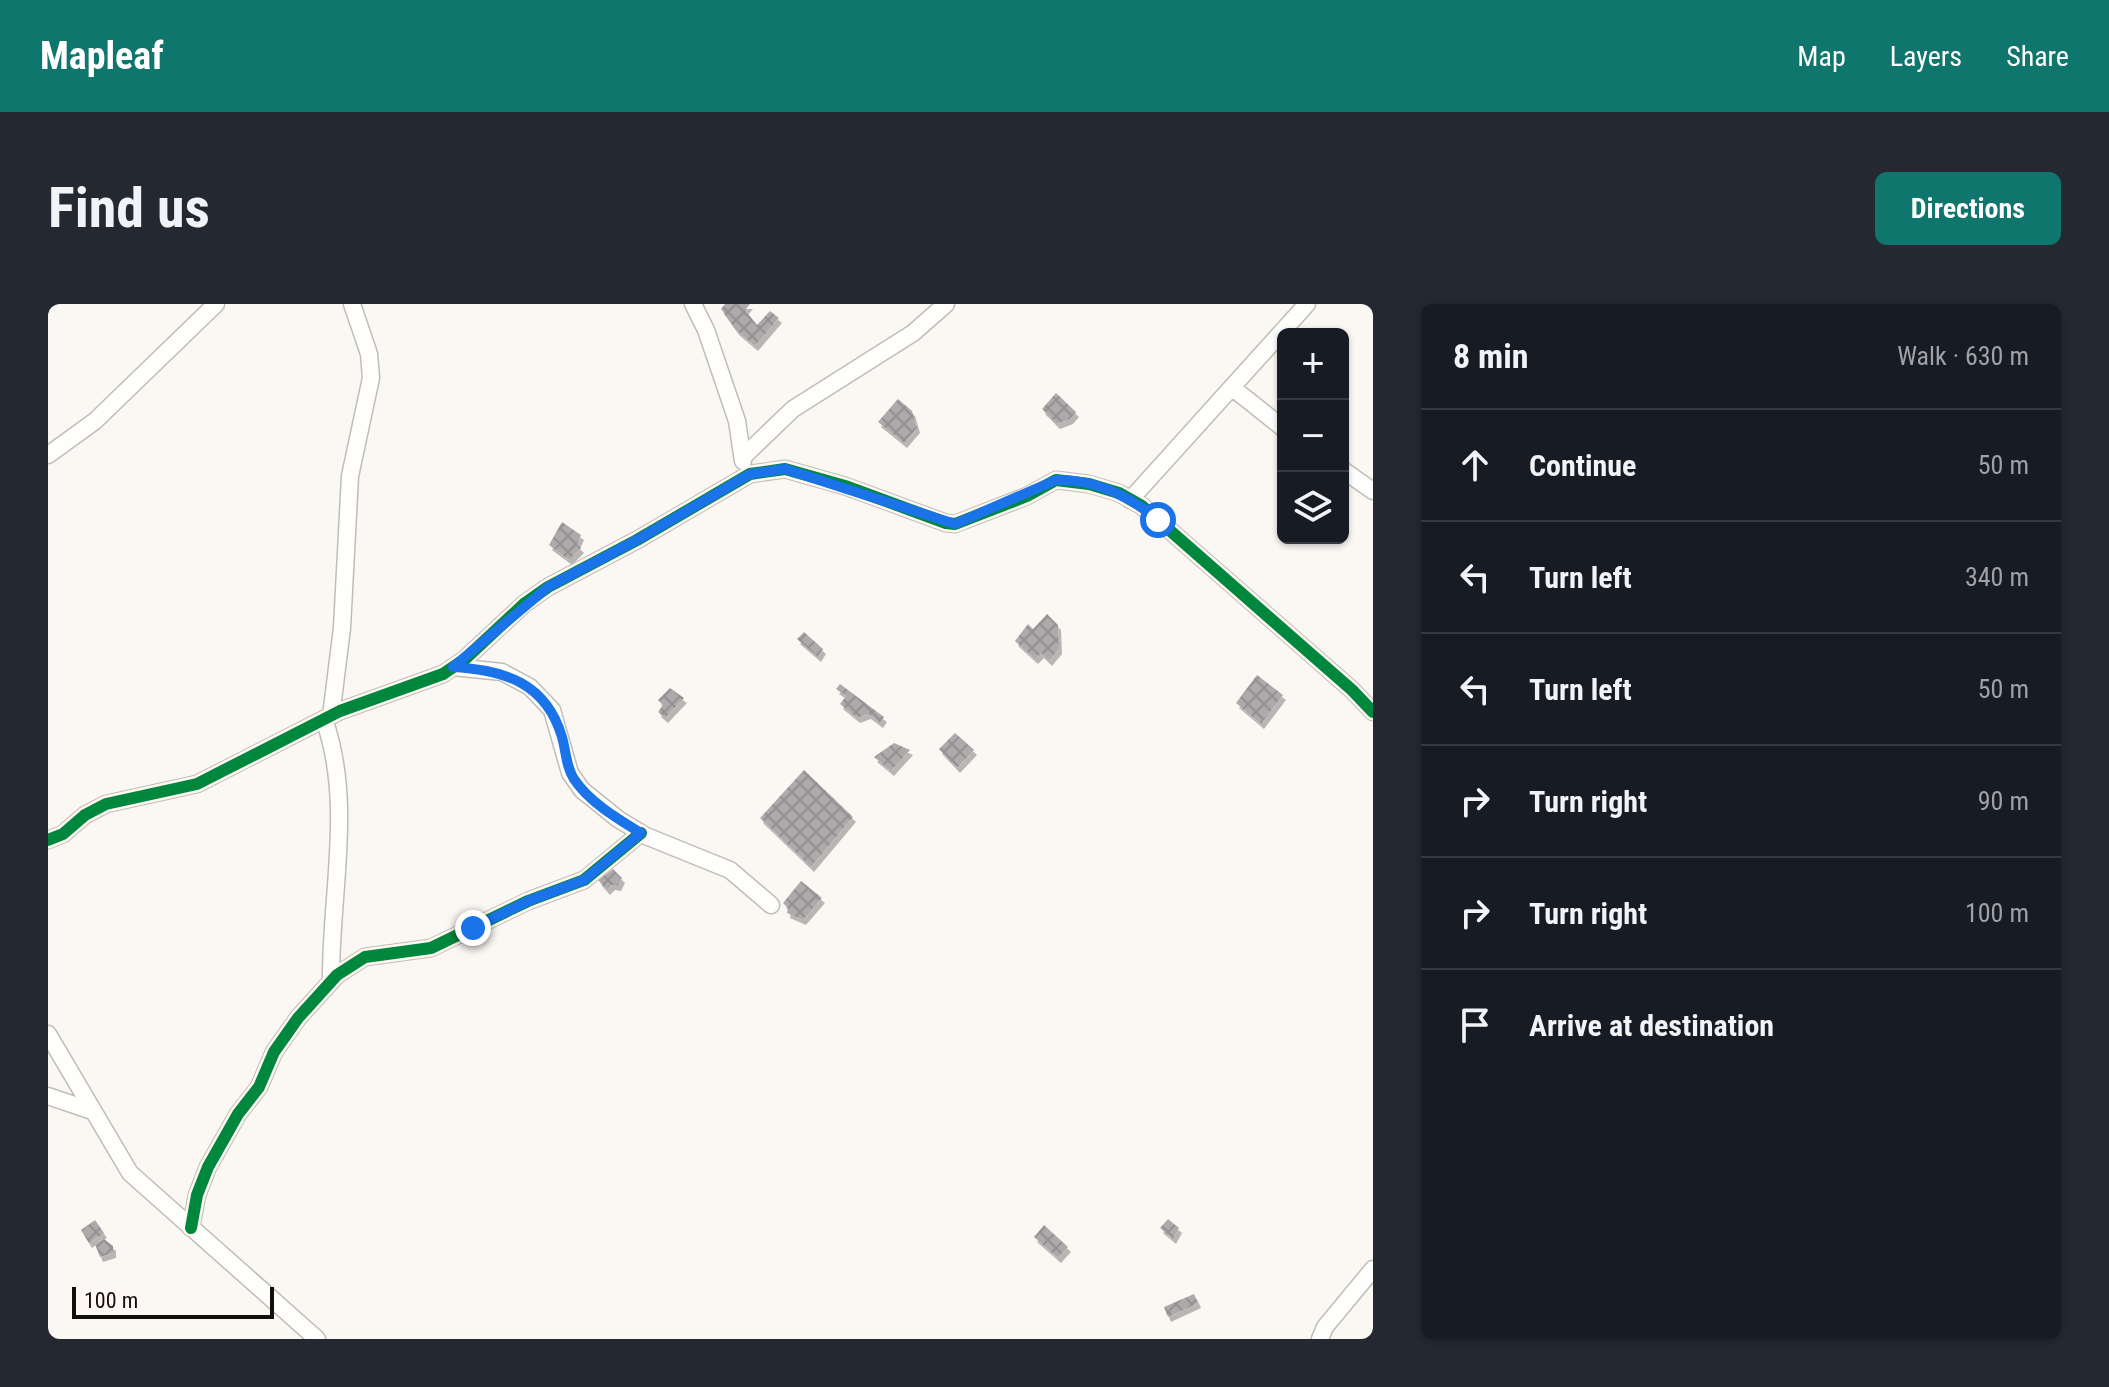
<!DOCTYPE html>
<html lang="en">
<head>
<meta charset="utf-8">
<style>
	body { margin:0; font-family:"Roboto Condensed",sans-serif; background:#242831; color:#f1f3f6 }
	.controls { position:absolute; right:24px; top:24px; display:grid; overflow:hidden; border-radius:12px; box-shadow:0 2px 6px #0004 }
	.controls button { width:72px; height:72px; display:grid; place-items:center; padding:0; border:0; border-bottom:2px solid #363941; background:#171b24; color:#f1f3f6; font:40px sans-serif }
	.scale { position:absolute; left:24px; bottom:20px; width:202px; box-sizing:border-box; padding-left:8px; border:4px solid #120f0b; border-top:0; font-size:22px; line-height:28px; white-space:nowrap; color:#120f0b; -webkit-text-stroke:6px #fef8f1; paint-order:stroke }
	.stop { position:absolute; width:24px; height:24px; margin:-18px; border:6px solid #1a73e8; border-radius:50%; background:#fff }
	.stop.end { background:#1a73e8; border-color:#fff; box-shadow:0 2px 8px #0008 }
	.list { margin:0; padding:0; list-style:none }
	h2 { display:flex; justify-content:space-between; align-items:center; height:104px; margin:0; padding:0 32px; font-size:34px }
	h2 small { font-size:26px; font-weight:400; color:#9ea1a6 }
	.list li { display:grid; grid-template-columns:52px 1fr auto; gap:24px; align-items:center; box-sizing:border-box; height:112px; padding:0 32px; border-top:2px solid #363941 }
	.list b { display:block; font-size:30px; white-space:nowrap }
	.list em { font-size:26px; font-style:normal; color:#9ea1a6 }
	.icon { flex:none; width:44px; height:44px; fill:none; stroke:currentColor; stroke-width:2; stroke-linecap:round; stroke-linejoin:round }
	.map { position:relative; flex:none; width:1325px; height:1035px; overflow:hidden; border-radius:12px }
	header { display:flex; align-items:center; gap:48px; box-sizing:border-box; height:112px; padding:0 40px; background:#0f766e; color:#fff }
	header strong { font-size:38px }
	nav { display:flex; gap:44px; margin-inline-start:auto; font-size:28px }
	.intro { display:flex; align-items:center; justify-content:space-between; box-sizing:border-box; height:192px; padding:0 48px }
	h1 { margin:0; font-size:56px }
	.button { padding:20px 36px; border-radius:12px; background:#0f766e; color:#fff; font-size:28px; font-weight:700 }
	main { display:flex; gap:48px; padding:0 48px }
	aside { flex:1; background:#171b24; border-radius:12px; box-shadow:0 2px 6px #0004 }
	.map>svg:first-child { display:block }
	.building { fill:url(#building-cross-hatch); filter:url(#shadow) }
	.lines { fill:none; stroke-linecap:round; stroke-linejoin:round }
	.street-casing { stroke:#c0bdb9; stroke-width:19 }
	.street { stroke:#fefefd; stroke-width:16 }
	.cycleway-casing { stroke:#fef8f1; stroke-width:17 }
	.cycleway { stroke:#00873e; stroke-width:12 }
	.route { stroke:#1a73e8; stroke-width:10 }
</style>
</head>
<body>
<header>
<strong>Mapleaf</strong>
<nav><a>Map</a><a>Layers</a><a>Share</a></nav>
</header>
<div class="intro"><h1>Find us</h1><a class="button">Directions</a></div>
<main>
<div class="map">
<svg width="1325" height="1035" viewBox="0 0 1325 1035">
	<defs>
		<pattern id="building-cross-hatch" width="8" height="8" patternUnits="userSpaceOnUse" patternTransform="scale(2)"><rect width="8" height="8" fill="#adaaab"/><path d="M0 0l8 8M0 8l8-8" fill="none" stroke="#949192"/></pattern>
		<filter id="shadow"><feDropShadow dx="3" dy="5" stdDeviation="0" flood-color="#0004"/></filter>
	</defs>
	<rect width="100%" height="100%" fill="#fbf8f4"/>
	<!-- building -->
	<path class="building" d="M 677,0 L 702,0 L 697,6 L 709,21 L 722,7 L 731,14 L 707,42 L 688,26 L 673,5 Z
		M 1008,89 L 1028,108 L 1022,115 L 1009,120 L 994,105 Z
		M 850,95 L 864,107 L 869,124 L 856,139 L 830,118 Z
		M 514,218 L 533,231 L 529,240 L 533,244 L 521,256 L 501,241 Z
		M 999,310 L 1010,321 L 1011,345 L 1001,357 L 993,349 L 987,355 L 967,337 L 980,320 L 985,325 Z
		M 756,328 L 775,345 L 770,353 L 749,335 Z
		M 1209,371 L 1235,391 L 1213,420 L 1188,399 Z
		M 792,380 L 836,413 L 832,419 L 820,410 L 809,414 L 792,400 L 798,392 L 788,385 Z
		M 622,384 L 636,394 L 617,414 L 610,408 L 615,401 L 610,396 Z
		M 907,429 L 926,446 L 909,464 L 891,445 Z
		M 846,439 L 862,446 L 843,467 L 826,453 Z
		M 756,466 L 805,513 L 763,563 L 712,514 Z
		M 565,565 L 574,574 L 570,582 L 564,581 L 559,586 L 550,576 Z
		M 753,577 L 774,594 L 755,616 L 739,609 L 740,604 L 735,599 Z
		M 1120,915 L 1131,924 L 1125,935 L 1112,924 Z
		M 47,916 L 56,929 L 41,939 L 33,926 Z
		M 996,921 L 1020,943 L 1010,954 L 986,933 Z
		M 56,935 L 65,942 L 65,949 L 52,953 L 47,940 Z
		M 1146,990 L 1150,999 L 1120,1013 L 1116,1003 Z"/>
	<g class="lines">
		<defs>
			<path id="street" d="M 645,0 L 658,26 L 689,117 L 695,157
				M 1186,85 L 1235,124
				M 0,151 L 47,117 L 168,0
				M 695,153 L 745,105 L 865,29 L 898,0
				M 1295,166 L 1325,187
				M 1082,196 L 1259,0
				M 405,363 L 454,368 L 482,383 L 504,406 L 522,469 L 534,486 L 570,515 L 598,532 L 682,566 L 723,601
				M 283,412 L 294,324 L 302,172 L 323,74 L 321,50 L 304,0
				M 276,415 C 306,500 282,590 283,678
				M 0,536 L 15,530 L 37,511 L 58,500 L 149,480 L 292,407 L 395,370 L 417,355 L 476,300 L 500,283 L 589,236 L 702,170 L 737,165 L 797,182 L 898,219 L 907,220 L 979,192 L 1008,176 L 1041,180 L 1071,189 L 1094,202 L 1304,386 L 1325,408
				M 0,730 L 82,869 L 269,1035
				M 0,792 L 44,807
				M 143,924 L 149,891 L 160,863 L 190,810 L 211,783 L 226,748 L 250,714 L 289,671 L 317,653 L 383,644 L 480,597 L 536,576 L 593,529
				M 1272,1035 L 1277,1023 L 1325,965"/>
		</defs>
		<!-- street casing -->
		<use href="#street" class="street-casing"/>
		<!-- street -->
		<use href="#street" class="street"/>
		<defs>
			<path id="cycleway" d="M 0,536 L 15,530 L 37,511 L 58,500 L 149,480 L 292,407 L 395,370 L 417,355 L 476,300 L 500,283 L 589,236 L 702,170 L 737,165 L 797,182 L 898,219 L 907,220 L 979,192 L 1008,176 L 1041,180 L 1071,189 L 1094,202 L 1304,386 L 1325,408
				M 143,924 L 149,891 L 160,863 L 190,810 L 211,783 L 226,748 L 250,714 L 289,671 L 317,653 L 383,644 L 480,597 L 536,576 L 593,529"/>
		</defs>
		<!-- cycleway casing -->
		<use href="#cycleway" class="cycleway-casing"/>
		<!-- cycleway -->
		<use href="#cycleway" class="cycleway"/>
	</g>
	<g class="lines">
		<!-- route -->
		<path class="route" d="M 425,624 L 480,597 L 536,576 L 593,529 C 570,515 541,498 526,475 C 518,463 518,447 514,433 C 498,379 457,366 405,363 L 500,283 L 589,236 L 702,170 L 737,165 L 907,220 L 1008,176 C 1046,175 1082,192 1110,216"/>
	</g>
</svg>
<div class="controls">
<button>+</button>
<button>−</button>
<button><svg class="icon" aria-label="layers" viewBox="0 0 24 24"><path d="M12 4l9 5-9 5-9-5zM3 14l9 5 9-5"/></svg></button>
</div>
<div class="scale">100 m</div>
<div class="stop" style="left:1110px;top:216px"></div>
<div class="stop end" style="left:425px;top:624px"></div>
</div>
<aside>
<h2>8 min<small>Walk · 630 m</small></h2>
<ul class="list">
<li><svg class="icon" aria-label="ahead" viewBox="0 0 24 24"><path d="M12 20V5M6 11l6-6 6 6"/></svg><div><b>Continue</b></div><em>50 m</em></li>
<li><svg class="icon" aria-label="left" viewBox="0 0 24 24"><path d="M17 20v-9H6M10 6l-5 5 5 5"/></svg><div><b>Turn left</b></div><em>340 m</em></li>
<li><svg class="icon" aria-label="left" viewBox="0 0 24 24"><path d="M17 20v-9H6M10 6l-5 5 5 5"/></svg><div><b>Turn left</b></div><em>50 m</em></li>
<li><svg class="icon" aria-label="right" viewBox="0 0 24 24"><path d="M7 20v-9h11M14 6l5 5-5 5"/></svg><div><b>Turn right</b></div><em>90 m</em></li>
<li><svg class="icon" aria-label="right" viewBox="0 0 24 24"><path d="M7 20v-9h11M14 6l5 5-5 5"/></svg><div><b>Turn right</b></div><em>100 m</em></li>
<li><svg class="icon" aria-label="arrive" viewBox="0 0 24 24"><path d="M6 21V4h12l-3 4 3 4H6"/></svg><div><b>Arrive at destination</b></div></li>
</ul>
</aside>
</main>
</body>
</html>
